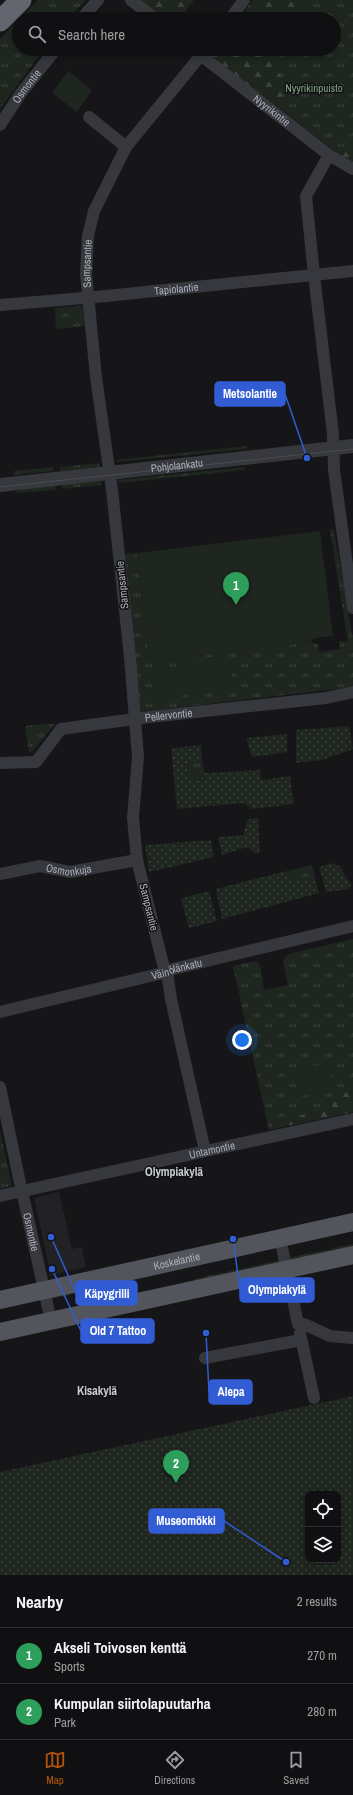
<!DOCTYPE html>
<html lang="en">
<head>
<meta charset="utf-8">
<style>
	body { margin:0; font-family:"Archivo Narrow",sans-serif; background:#19191b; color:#f1f3f6 }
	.controls { position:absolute; right:12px; bottom:12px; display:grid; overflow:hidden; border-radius:8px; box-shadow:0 2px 6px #0003 }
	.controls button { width:36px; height:36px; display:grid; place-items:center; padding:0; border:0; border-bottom:1px solid #303032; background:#101012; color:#f1f3f6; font:20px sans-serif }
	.you { position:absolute; left:242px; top:1040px; width:14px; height:14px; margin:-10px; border:3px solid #fff; border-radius:50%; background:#1a73e8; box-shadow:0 0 0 6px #1a73e833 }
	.badge { display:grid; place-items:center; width:26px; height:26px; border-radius:50%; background:#b45309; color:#fff; font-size:13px; font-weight:700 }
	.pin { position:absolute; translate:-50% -33px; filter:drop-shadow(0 1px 2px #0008) }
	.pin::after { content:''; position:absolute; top:21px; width:14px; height:12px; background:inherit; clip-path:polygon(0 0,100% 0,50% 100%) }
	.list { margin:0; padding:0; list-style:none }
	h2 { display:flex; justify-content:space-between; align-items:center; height:52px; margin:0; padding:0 16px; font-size:17px }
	h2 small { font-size:13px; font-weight:400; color:#9c9d9f }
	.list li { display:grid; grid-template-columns:26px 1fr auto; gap:12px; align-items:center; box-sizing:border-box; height:56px; padding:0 16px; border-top:1px solid #303032 }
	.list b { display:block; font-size:15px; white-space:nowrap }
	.list p { margin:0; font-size:13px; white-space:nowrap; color:#9c9d9f }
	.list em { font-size:13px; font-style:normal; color:#9c9d9f }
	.icon { flex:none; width:22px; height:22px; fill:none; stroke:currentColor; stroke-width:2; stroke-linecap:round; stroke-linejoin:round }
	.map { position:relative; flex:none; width:353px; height:1575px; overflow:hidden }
	.search { position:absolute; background:#101012; box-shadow:0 2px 6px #0003; left:12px; right:12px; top:12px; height:44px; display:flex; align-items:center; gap:10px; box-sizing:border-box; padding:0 14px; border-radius:22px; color:#9c9d9f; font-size:15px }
	.sheet { height:164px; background:#101012 }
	nav { display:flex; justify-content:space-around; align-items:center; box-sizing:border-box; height:56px; border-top:1px solid #303032; background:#101012; font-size:11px; color:#9c9d9f }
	nav a { display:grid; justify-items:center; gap:2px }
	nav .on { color:#b45309 }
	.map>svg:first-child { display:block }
	.built { fill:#222225 }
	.grass { fill:url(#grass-tufts) }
	.forest { fill:url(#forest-firs) }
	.garden { fill:url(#garden-dots); fill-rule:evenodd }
	.pitch { fill:#1e261f }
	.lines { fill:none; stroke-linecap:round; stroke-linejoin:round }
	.minor { stroke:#37383d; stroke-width:12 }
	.tertiary { stroke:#37383d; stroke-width:14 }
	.primary { stroke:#53555c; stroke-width:18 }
	.motorway { stroke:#63666e; stroke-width:21 }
	.tram { stroke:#4a4c52; stroke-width:1 }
	.labels { text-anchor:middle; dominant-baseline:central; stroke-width:3; stroke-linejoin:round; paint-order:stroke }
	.street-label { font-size:11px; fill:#a8adb8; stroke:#111113 }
	.park-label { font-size:11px; fill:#7fa381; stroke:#111113 }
	.neighbourhood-label { font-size:12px; font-weight:bold; fill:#c9ccd4; stroke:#111113 }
	.leader { fill:none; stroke:#325cd3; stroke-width:1.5 }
	.callout-dot { fill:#325cd3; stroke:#111113; stroke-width:1.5 }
	.callout { fill:#325cd3; stroke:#325cd3; stroke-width:1.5 }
	.callout-label { font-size:12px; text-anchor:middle; font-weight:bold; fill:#fff }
</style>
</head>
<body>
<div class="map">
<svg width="353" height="1575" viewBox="0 0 353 1575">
	<defs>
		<pattern id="grass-tufts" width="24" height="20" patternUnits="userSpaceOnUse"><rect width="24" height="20" fill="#1e261f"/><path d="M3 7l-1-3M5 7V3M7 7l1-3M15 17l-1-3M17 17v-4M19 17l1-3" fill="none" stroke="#3c433d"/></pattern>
		<pattern id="forest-firs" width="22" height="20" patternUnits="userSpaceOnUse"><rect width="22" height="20" fill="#1e261f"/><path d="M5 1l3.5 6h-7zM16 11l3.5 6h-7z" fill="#3c433d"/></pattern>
		<pattern id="garden-dots" width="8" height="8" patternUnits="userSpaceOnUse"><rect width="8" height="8" fill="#1e261f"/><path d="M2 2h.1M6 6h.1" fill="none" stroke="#3c433d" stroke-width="1.8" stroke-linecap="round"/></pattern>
	</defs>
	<rect width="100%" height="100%" fill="#161618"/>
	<!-- built -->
	<path class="built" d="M 59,1192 L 72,1249 L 82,1247 L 86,1267 L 51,1275 L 34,1198 Z"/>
	<!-- grass -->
	<path class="grass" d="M 38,0 L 86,0 L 68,19 L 19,19 L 19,49 L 44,49 L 0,109 L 0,39 Z
		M 253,0 L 353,0 L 353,165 L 275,105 L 216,49 L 334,49 L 334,19 L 239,19 Z
		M 83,306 L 85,326 L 56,329 L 55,308 Z
		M 246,446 L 247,449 L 117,462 L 116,460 Z
		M 99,463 L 99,467 L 60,471 L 60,467 Z
		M 53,467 L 53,471 L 14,475 L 14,471 Z
		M 245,467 L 245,470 L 119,483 L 118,480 Z
		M 101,481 L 101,485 L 62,489 L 62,485 Z
		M 55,485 L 56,490 L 17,493 L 16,489 Z
		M 330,530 L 334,530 L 353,639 L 353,687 L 140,712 L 124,554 L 137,553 L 150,661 L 310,642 L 318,644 L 319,652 L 340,649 L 339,641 L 348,642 Z
		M 43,724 L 55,724 L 33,751 L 29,753 L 25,726 Z
		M 202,761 L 205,773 L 200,781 L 188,781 L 187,762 Z
		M 312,865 L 315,878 C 300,883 297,884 287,871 Z
		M 353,939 L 353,1112 L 269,1130 L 233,966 L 256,961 L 260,965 L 264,990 L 288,985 L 283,961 L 288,954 Z
		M 0,1131 L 12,1186 L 0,1189 Z
		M 353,1244 L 353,1250 L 288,1264 L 287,1258 Z
		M 280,1260 L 281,1265 L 196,1285 L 194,1279 Z
		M 181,1265 L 183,1269 L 52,1299 L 51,1294 Z"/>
	<!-- forest -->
	<path class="forest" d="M 140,0 L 194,0 L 179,19 L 163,19 Z
		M 253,0 L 308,0 L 302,13 L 297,19 L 239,19 Z
		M 216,49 L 276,49 L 275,67 L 289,87 L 275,105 L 210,56 Z
		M 353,135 L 353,165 L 337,154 Z
		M 353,1089 L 353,1112 L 291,1125 L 270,1124 L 306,1114 Z"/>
	<!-- garden -->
	<path class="garden" d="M 349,726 L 353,749 L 322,760 L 296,763 L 296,730 Z
		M 287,734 L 287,752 L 252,757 L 246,738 Z
		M 201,745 L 202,761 L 187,762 L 188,781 L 200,781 L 205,773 L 260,770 L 261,780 L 290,776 L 294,804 L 252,809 L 244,803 L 177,809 L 171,748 Z
		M 258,818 L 260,853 L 256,854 L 247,847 L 222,855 L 218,837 L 243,835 L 248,819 Z
		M 211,840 L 214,857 L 149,872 L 145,845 Z
		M 333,863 L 340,867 L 351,885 L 349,889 L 326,892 L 319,867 Z
		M 287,871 C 297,884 300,883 315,878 L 319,893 L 222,919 L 216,889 Z
		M 209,891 L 217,921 L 189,928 L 181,898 Z
		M 353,1396 L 353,1575 L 0,1575 L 0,1472 ZM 308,1494 L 338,1494 L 338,1560 L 308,1560 Z"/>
	<!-- pitch -->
	<path class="pitch" d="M 68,71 L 92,90 L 77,112 L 52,93 Z
		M 320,531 L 333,636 L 315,638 L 310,642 L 150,661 L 137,553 Z
		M 230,660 L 234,689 L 158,698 L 154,669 Z
		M 328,1063 L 334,1089 L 302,1096 L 297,1070 Z"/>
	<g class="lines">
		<!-- minor -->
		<g class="minor">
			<path d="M 131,0 L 155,19"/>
			<path d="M 81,19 L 98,0"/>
			<path d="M 230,19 L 244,0"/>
			<path id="s1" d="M 193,49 L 329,155 L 353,169"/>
			<path d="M 89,117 L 126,147"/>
			<path id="s2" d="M 0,125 L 21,93 L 56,49"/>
			<path d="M 329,155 L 306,196 L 314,275 L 333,434 L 334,470 L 353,608"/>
			<path id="s3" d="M 0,305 L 96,297 L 353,271"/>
			<path id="s4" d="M 0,763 L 36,762 L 61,729 L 141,718 L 326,698 L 353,692"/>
			<path id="s5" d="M 0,874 L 40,866 L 70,872 L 137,860"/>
			<path id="s6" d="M 0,1012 L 167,972 L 173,969 L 353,926"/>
			<path d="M 0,1087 L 20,1183"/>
			<path id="s7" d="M 205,1151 L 171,999 L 167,972 L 163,964 L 137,860 L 133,818 L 138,757 L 130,657 L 112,490 L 96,377 L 86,274 L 88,236 L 94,211 L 126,147 L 206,49"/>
			<path id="s8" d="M 22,1191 L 51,1321"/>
			<path id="s9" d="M 0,1196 L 353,1119"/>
			<path d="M 280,1238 L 298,1324 L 304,1324 L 330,1336 L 353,1338"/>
			<path d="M 300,1333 L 314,1398"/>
			<path d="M 205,1358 L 301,1340"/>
		</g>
		<!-- tertiary -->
		<path class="tertiary" id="s10" d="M 0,485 L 353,446"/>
		<!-- primary -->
		<g class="primary">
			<path id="s11" d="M 0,1300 L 353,1222"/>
			<path d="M 0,1332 L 353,1255"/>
		</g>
		<!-- motorway -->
		<path class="motorway" d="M 0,21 L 21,0"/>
		<!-- tram -->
		<path class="tram" d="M 0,487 L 353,449"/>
	</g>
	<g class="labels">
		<!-- street labels -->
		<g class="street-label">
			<text stroke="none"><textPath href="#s2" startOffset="47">Osmontie</textPath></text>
			<text stroke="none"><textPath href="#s1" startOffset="100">Nyyrikintie</textPath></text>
			<text stroke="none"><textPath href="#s7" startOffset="899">Sampsantie</textPath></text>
			<text stroke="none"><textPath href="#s3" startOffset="177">Tapiolantie</textPath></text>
			<text stroke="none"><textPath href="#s10" startOffset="178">Pohjolankatu</textPath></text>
			<text transform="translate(122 585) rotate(-96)">Sampsantie</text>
			<text stroke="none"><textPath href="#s4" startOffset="186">Pellervontie</textPath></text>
			<text stroke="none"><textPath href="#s5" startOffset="70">Osmonkuja</textPath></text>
			<text transform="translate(149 907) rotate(76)">Sampsantie</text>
			<text stroke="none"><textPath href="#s6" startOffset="182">Väinölänkatu</textPath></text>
			<text stroke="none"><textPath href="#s9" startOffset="217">Untamontie</textPath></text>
			<text stroke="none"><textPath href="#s8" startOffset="42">Osmontie</textPath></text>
			<text stroke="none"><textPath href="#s11" startOffset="181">Koskelantie</textPath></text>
		</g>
		<!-- park labels -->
		<g class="park-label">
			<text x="314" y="88">Nyyrikinpuisto</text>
		</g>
		<!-- neighbourhood labels -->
		<g class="neighbourhood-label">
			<text x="174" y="1172">Olympiakylä</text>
			<text x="97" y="1391">Kisakylä</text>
		</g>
	</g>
	<!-- callouts -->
	<path class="leader" d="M307 458L285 394M233 1239L240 1290M51 1237L76 1293M52 1269L81 1331M206 1333L209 1392M286 1562L224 1521"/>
	<g class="callout-dot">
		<circle cx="307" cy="458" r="4"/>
		<circle cx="233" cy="1239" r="4"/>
		<circle cx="51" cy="1237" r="4"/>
		<circle cx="52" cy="1269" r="4"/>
		<circle cx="206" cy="1333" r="4"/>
		<circle cx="286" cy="1562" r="4"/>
	</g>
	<g class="callout">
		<rect x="215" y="382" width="70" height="24" rx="4"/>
		<rect x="240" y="1278" width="74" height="24" rx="4"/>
		<rect x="76" y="1281" width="61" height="24" rx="4"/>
		<rect x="81" y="1319" width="73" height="24" rx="4"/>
		<rect x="209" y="1380" width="43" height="24" rx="4"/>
		<rect x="149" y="1509" width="75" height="24" rx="4"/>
	</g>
	<g class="callout-label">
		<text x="250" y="398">Metsolantie</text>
		<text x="277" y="1294">Olympiakylä</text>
		<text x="107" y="1298">Käpygrilli</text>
		<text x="118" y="1335">Old 7 Tattoo</text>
		<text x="231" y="1396">Alepa</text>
		<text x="186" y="1525">Museomökki</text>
	</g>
</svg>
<div class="controls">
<button><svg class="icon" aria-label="locate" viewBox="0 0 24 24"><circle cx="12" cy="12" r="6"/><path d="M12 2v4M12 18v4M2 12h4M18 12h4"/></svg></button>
<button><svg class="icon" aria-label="layers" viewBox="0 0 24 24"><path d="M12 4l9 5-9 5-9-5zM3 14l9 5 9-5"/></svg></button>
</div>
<div class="you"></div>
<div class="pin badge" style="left:236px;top:605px;background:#2e9e5b">1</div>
<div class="pin badge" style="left:176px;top:1483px;background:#2e9e5b">2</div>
<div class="search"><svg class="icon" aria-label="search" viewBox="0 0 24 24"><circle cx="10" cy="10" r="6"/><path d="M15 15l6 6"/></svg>Search here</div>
</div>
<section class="sheet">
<h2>Nearby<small>2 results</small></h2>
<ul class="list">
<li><span class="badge" style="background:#2e9e5b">1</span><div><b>Akseli Toivosen kenttä</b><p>Sports</p></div><em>270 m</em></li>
<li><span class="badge" style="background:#2e9e5b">2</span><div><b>Kumpulan siirtolapuutarha</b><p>Park</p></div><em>280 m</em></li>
</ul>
</section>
<nav>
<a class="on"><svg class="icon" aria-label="map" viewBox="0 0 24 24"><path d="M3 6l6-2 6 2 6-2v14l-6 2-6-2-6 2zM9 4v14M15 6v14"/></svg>Map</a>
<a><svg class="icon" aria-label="directions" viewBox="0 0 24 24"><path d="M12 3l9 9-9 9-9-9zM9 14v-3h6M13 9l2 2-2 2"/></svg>Directions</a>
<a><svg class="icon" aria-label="saved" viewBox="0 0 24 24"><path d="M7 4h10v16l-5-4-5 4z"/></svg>Saved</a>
</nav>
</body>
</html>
